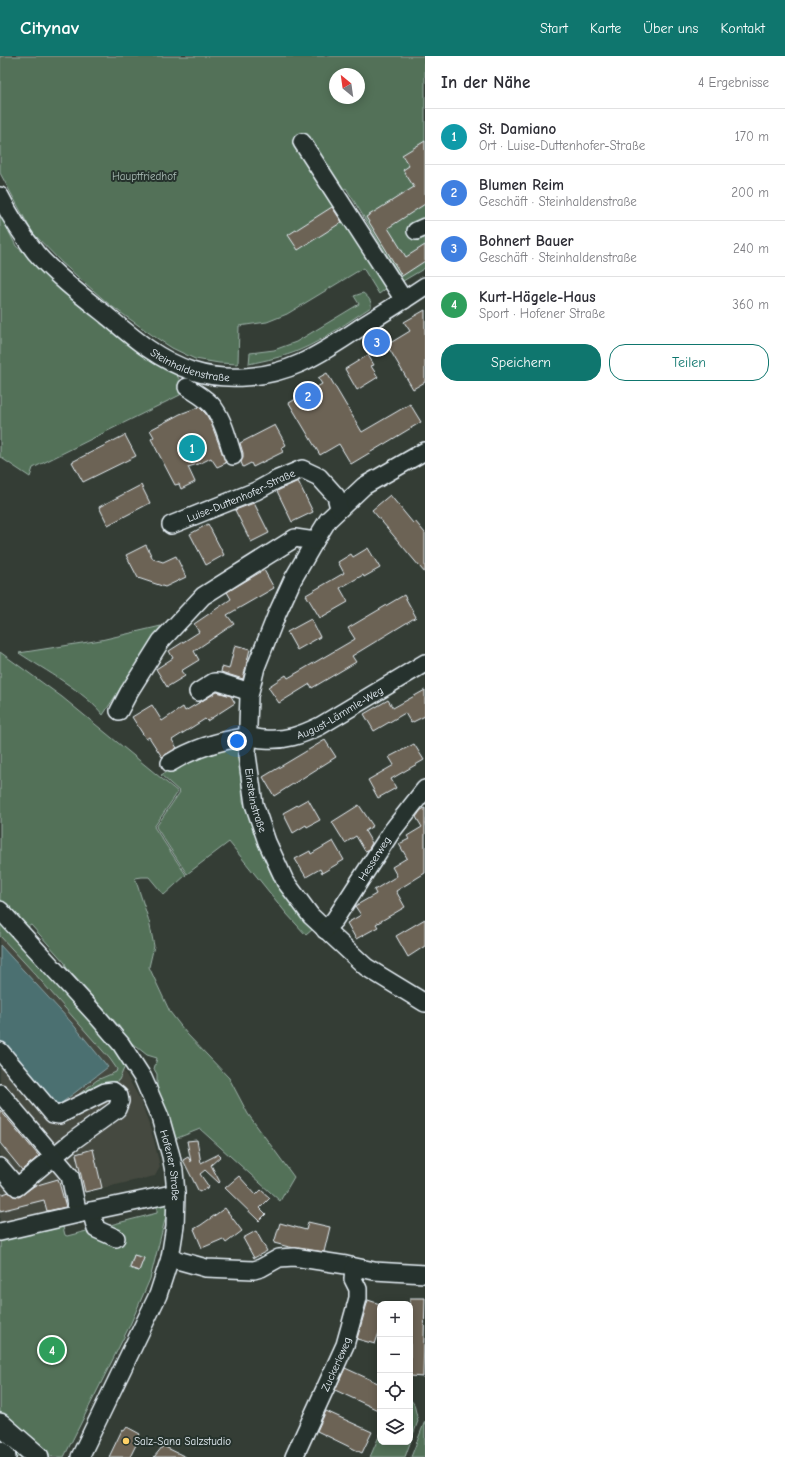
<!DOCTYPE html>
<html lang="de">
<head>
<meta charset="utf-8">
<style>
	body { margin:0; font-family:"Comic Neue",sans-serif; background:#f7f7f7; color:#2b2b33 }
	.controls { position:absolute; right:12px; bottom:12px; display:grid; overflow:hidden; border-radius:8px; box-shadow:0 2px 10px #0003 }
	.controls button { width:36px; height:36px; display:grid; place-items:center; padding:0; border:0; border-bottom:1px solid #e1e1e2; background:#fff; color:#2b2b33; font:20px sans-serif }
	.compass { position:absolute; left:329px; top:12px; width:36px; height:36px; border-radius:50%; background:#fff; box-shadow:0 2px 10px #0003; rotate:331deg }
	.you { position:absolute; left:237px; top:685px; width:14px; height:14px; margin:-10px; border:3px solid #fff; border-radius:50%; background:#1a73e8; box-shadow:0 0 0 6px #1a73e833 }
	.badge { display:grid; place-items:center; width:26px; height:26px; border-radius:50%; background:#0f766e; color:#fff; font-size:13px; font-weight:700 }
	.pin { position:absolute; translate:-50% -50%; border:2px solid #fff; box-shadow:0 1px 4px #0006 }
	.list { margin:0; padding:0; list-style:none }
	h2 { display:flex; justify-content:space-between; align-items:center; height:52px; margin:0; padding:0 16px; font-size:17px }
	h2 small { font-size:13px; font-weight:400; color:#7c7c81 }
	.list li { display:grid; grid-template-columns:26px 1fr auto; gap:12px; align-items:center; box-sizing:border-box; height:56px; padding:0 16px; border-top:1px solid #e1e1e2 }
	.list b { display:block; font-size:15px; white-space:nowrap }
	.list p { margin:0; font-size:13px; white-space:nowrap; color:#7c7c81 }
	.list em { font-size:13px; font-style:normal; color:#7c7c81 }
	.actions { display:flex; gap:8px; padding:12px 16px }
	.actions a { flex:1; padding:9px 0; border:1px solid #0f766e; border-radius:16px; text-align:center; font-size:14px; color:#0f766e }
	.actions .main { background:#0f766e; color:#fff }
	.icon { flex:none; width:22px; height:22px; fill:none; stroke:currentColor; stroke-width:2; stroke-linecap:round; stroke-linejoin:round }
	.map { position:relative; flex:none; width:425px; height:1401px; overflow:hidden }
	header { display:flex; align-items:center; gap:24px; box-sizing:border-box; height:56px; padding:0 20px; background:#0f766e; color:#fff }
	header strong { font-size:19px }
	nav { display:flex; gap:22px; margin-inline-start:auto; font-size:14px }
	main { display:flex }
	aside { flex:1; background:#fff }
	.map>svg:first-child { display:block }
	.built { fill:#45493f }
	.green { fill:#527159; stroke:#9db1a8; fill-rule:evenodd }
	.water { fill:#4b6f71; stroke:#8aa3a7 }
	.building { fill:#6c6455; stroke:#e8f1f8 }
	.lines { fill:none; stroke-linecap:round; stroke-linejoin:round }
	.minor-casing { stroke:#e8f1f8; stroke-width:20 }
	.major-casing { stroke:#e8f1f8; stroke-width:24 }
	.minor { stroke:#26332d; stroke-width:17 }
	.major { stroke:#26332d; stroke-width:21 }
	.poi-dot { fill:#ffd166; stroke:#26332d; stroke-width:1.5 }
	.labels { text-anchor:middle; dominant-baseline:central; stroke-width:4; stroke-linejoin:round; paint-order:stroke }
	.park-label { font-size:11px; fill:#acbeb8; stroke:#26332d }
	.street-label { font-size:11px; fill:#e8f1f8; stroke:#26332d }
	.poi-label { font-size:11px; fill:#e8f1f8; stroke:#26332d; text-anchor:start }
</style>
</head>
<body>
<header>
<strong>Citynav</strong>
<nav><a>Start</a><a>Karte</a><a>Über uns</a><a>Kontakt</a></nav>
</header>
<main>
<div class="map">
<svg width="425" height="1401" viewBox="0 0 425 1401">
	<rect width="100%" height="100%" fill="#343d35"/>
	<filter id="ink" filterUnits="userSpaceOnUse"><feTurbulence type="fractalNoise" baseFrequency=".025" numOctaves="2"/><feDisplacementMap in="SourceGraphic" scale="8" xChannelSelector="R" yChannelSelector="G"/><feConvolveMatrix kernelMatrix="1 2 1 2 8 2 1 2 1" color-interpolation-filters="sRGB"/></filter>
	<g filter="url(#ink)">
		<!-- built -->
		<path class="built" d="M 0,875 L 121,1010 L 141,1045 L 154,1084 L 160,1111 L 155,1120 L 63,1141 L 66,1152 L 0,1170 L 0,987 L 55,1052 L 71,966 L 0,889 Z"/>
		<!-- green -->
		<path class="green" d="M 0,0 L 425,0 L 425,212 L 403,225 L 346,132 L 332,142 L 388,231 L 379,238 L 363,212 L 287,258 L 267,266 L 239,270 L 238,308 L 219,307 L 195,303 L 172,292 L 152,279 L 110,249 L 61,206 L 32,176 L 0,117 ZM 335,18 L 359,18 L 359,42 L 335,42 Z
			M 0,158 L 16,190 L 127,285 L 174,315 L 183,329 L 180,339 L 33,412 L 30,421 L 0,401 Z
			M 363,237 C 368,241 372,245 371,251 C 349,265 324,284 300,294 C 284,301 266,304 249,308 L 250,297 L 274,294 L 296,286 L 359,248 L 354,240 Z
			M 161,570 L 103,659 C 84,635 46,615 19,597 L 101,584 Z
			M 0,596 L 62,641 L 178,736 L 154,771 L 186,819 L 164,839 L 149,821 L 142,821 L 135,822 L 149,865 L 154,890 L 149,911 L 170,956 L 187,978 L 229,1022 L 248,1058 L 294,1121 L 280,1145 L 200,1073 L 175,1083 L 157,1033 L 157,1018 L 154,1013 L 157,1002 L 147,999 L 128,984 L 119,970 L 66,911 L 65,907 L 31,869 L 26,872 L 0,845 Z
			M 237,676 L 243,745 L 271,818 L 284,838 L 313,873 L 306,879 L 286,857 L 229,786 L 187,818 L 156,771 L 180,736 L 161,719 Z
			M 0,867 L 97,971 L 113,991 L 125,1010 L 119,1024 L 106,1031 L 69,1046 L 97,1024 L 116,1016 L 117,1013 L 110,1003 L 35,918 L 0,880 Z
			M 169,1148 L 150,1223 L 130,1269 L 64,1401 L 0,1401 L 0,1181 L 62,1167 L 65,1179 L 67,1180 L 157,1157 L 157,1149 ZM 134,1199 L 144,1202 L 139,1215 L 129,1212 Z
			M 410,1343 L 414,1348 L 418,1365 L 405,1401 L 370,1401 L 380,1378 L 380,1386 L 410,1386 Z
			M 425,1365 L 425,1401 L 411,1401 Z"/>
		<!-- water -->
		<path class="water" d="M 0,889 L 71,966 L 108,1011 L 55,1052 L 0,986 Z"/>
		<!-- building -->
		<path class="building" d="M 425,85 L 425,148 L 388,172 L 406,201 L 425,189 L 425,205 L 402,220 L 366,161 L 414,131 L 403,114 L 409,110 L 402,99 Z
			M 332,151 L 342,166 L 298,194 L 288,179 Z
			M 425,254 L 425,326 L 413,333 L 387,289 L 410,275 L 404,266 Z
			M 379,279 L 388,293 L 377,299 L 369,285 Z
			M 368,299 L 374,309 L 371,310 L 378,321 L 357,334 L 345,313 Z
			M 327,317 L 362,376 L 410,348 L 421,366 L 351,408 L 339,388 L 320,399 L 289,347 L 322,328 L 318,322 Z
			M 199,351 L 206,358 L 211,367 L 226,407 L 217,411 L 211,402 L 201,407 L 188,411 L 195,426 L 181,433 L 179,428 L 175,429 L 151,383 L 154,381 L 150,374 L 180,358 Z
			M 275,369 L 286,389 L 281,392 L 283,396 L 253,411 L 251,407 L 243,411 L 241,406 L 243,402 L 243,397 L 240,387 Z
			M 125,379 L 136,400 L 83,426 L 72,406 Z
			M 298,425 L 313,456 L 292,466 L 277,435 Z
			M 141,429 L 150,447 L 108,469 L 99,451 Z
			M 390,439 L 413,467 L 415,465 L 425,477 L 425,517 L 372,454 Z
			M 254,447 L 269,477 L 251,486 L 235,454 Z
			M 208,468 L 224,499 L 206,509 L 190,478 Z
			M 146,489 L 153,503 L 157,504 L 163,506 L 176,500 L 186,521 L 165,531 L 138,522 L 126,499 Z
			M 368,492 L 380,512 L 364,521 L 363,519 L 340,532 L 348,546 L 320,562 L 306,539 L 344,517 L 338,506 L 351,498 L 353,501 Z
			M 264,514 L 274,532 L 227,559 L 234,568 L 194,595 L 199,604 L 181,615 L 185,620 L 167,631 L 156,613 L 173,602 L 169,595 L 199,576 L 194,568 L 231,543 L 227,536 Z
			M 404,539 L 416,561 L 352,600 L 356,606 L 312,632 L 310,628 L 279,647 L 268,631 L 286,619 L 288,622 L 355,583 L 348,572 Z
			M 311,563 L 320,581 L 297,594 L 287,576 Z
			M 235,589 L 250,593 L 243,623 L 221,616 L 222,611 L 229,613 Z
			M 425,634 L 425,660 L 411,667 L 405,657 L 374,675 L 364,658 L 388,644 L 393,652 Z
			M 217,636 L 231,640 L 235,647 L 207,665 L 205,663 L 172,684 L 177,692 L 162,701 L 149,681 L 146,683 L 132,661 L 152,649 L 162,665 L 183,651 L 185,655 Z
			M 325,684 L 336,701 L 274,740 L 263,721 Z
			M 414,688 L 424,704 L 391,723 L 396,732 L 378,742 L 368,724 L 394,709 L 389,701 Z
			M 308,743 L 320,764 L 307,771 L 306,769 L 293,777 L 283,757 Z
			M 359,749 L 373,770 L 365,775 L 372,787 L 368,794 L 365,795 L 356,780 L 345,787 L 332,766 Z
			M 425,752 L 425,817 L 396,835 L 405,851 L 376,868 L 378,871 L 356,883 L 347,867 L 361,859 L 355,850 L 376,838 L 374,834 L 397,820 L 392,811 L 407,802 L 399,788 L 409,783 L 407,780 L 422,771 L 416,761 L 421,754 Z
			M 333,785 L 344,804 L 322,817 L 320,813 L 306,821 L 295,803 L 310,795 L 311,798 Z
			M 425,863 L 425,890 L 408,901 L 396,880 Z
			M 0,1054 L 39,1100 L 22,1114 L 0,1087 Z
			M 197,1084 L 201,1107 L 219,1098 L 221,1100 L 211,1109 L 220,1126 L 219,1127 L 205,1114 L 200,1118 L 209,1131 L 199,1136 L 183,1104 L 188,1101 L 191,1106 L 187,1085 Z
			M 93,1093 L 102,1132 L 85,1136 L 76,1098 Z
			M 239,1120 L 256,1139 L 261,1134 L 270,1142 L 260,1152 L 266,1158 L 259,1165 L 225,1132 Z
			M 58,1123 L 66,1151 L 47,1155 L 44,1144 L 0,1155 L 0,1139 L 9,1136 L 13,1140 L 19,1141 L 34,1130 Z
			M 225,1152 L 242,1175 L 226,1187 L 223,1183 L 202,1192 L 194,1173 L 201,1169 Z
			M 308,1166 L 330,1171 L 324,1196 L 289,1191 L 274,1187 L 280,1167 L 306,1174 Z
			M 256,1175 L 267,1195 L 254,1202 L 243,1182 Z
			M 134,1199 L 144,1202 L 139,1215 L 130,1212 Z
			M 410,1242 L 425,1242 L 423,1321 L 410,1320 Z
			M 368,1244 L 380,1248 L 380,1274 L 375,1288 L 357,1283 Z
			M 345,1312 L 380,1328 L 380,1355 L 335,1334 Z
			M 326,1355 L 372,1376 L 362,1397 L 317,1375 Z
			M 127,1371 L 140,1378 L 138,1382 L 139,1383 L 130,1401 L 109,1401 L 122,1374 L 124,1375 Z
			M 163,1390 L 186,1401 L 154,1401 Z"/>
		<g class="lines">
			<defs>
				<g id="minor">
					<path d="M 302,86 L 404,244"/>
					<path id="s1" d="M 0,140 C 10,160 22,179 36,197 C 56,220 82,240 106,259 C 132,281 158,304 192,315 C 226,326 268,322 301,307 C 322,297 342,284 361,271 C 382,258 404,244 425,230"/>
					<path d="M 416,175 L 425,171"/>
					<path d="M 187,331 C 196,337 208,343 214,352 C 224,366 228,384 233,400"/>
					<path id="s2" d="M 425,395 L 364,430 L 328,464 L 315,485 L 293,523 L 277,558 L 256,611 L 249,640 L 247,699 L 254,748 L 267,786 L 285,825 L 311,860 L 366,911 L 425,947"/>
					<path id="s3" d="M 171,469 L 256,435 L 278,423 L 302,413 L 319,421 L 336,440 L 339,452"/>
					<path d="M 198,636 L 214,626 L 219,626 L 250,636"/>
					<path d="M 119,655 L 129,636 L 161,585 L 203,540 L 295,482 L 315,485"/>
					<path id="s4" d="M 170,707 C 194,692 218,685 245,681 C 251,680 258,683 264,683 C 286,685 301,679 320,670 L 425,607"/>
					<path id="s5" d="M 0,854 L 96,959 L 121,988 L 143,1022 L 160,1061 L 171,1100 L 174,1115 L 176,1137 L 175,1170 L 170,1202 L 158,1239 L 80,1401"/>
					<path id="s6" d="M 325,874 L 335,863 L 392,775 L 425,733"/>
					<path d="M 0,995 L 53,1058 L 59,1059 L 105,1036 L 113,1035 L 119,1040 L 120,1045 L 117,1053 L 70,1087 L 17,1131 L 0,1111"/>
					<path d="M 0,1037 L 70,1120 L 78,1158"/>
					<path d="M 91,1155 L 96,1173 L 116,1182"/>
					<path d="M 0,1176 L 91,1155 L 176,1137"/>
					<path d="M 170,1202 L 206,1212 L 254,1214 L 261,1212 L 279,1202 L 294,1201 L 346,1209 L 374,1215 L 425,1218"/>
					<path id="s7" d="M 294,1401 L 345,1289 L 358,1242 L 358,1233 L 353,1223 L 354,1212"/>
				</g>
				<path id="major" d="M 0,1368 L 38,1401
					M 0,1396 L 5,1401"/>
			</defs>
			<!-- minor casing -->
			<use href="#minor" class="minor-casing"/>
			<!-- major casing -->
			<use href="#major" class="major-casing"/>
			<!-- minor -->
			<use href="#minor" class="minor"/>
			<!-- major -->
			<use href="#major" class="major"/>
		</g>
	</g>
	<!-- markers -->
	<circle class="poi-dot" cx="126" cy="1385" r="4"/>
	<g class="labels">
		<!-- park labels -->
		<g class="park-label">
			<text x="144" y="120">Hauptfriedhof</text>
		</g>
		<!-- street labels -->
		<g class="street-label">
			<text stroke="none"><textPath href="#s1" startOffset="261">Steinhaldenstraße</textPath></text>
			<text stroke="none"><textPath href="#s3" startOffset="76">Luise-Duttenhofer-Straße</textPath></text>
			<text stroke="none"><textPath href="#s4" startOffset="181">August-Lämmle-Weg</textPath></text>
			<text stroke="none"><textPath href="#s2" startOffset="419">Einsteinstraße</textPath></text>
			<text stroke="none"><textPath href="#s6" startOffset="87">Hesserweg</textPath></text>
			<text stroke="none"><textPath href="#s5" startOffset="313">Hofener Straße</textPath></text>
			<text stroke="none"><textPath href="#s7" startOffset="102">Zuckerleweg</textPath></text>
		</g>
		<!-- poi labels -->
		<g class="poi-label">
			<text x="134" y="1385">Salz-Sana Salzstudio</text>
		</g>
	</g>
</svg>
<div class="controls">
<button>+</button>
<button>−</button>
<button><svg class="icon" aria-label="locate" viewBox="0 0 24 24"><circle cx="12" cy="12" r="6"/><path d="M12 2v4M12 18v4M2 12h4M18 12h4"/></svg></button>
<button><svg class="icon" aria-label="layers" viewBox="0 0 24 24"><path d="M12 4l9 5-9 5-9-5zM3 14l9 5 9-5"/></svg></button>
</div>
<svg class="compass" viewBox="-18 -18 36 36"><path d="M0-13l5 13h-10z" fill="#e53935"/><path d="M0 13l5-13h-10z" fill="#7c7c81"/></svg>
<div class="you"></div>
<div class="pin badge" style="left:192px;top:392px;background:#0f9aa8">1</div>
<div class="pin badge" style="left:308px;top:340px;background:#3f7fe0">2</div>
<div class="pin badge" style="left:377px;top:286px;background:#3f7fe0">3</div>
<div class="pin badge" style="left:52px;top:1294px;background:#2e9e5b">4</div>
</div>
<aside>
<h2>In der Nähe<small>4 Ergebnisse</small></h2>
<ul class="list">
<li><span class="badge" style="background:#0f9aa8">1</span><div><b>St. Damiano</b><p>Ort · Luise-Duttenhofer-Straße</p></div><em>170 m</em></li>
<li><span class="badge" style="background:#3f7fe0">2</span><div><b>Blumen Reim</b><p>Geschäft · Steinhaldenstraße</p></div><em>200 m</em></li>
<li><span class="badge" style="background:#3f7fe0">3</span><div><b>Bohnert Bauer</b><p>Geschäft · Steinhaldenstraße</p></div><em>240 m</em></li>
<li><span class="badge" style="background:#2e9e5b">4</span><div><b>Kurt-Hägele-Haus</b><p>Sport · Hofener Straße</p></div><em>360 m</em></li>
</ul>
<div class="actions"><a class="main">Speichern</a><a>Teilen</a></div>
</aside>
</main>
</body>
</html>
